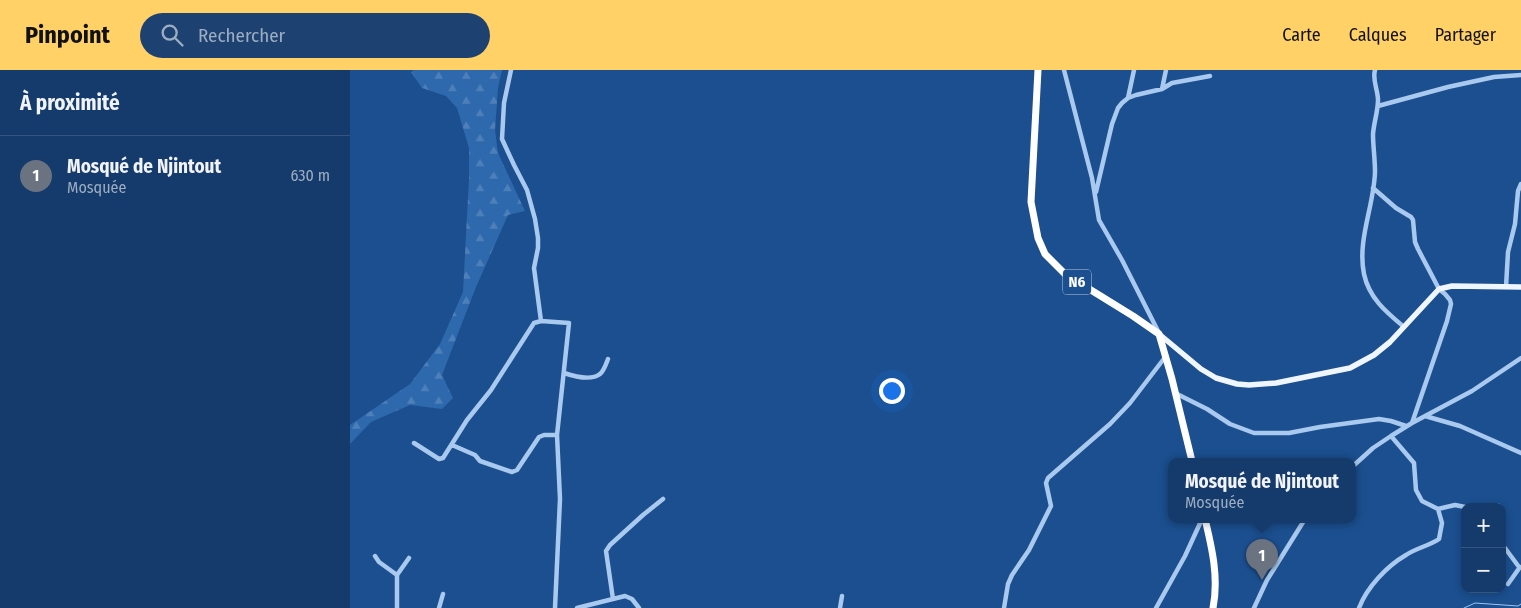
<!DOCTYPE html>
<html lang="fr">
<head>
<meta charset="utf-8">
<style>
	body { margin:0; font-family:"Fira Sans Condensed",sans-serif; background:#1d4271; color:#f1f3f6 }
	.controls { position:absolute; right:15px; bottom:15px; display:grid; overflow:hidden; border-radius:10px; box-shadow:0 2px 8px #0003 }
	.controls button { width:45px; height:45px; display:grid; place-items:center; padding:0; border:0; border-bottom:1px solid #33557e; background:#143b6b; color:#f1f3f6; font:25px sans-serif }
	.you { position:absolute; left:541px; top:320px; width:18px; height:18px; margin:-12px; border:4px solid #fff; border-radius:50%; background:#1a73e8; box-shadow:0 0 0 8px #1a73e833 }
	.badge { display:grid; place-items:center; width:32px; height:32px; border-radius:50%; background:#ffd166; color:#fff; font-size:16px; font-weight:700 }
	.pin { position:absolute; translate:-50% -41px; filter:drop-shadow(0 1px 2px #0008) }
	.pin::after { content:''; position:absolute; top:26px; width:18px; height:15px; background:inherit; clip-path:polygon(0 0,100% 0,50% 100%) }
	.popup { position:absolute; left:818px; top:388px; width:188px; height:65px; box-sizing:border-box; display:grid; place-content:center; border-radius:10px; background:#143b6b; filter:drop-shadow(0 1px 4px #0005); font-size:16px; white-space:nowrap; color:#9dadc1 }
	.popup b { font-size:19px; color:#f1f3f6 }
	.popup::after { content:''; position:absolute; left:50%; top:100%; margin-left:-10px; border:10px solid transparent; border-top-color:#143b6b }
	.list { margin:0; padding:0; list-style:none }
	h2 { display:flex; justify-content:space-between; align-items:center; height:65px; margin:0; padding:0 20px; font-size:21px }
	h2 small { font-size:16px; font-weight:400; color:#9dadc1 }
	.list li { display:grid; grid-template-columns:32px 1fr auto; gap:15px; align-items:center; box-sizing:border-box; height:80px; padding:0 20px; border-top:1px solid #33557e }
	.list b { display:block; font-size:19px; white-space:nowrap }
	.list p { margin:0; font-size:16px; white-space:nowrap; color:#9dadc1 }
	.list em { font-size:16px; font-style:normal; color:#9dadc1 }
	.icon { flex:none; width:28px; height:28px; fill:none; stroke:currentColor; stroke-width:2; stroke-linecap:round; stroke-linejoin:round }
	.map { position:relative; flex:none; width:1171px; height:538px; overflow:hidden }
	header { display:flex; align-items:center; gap:30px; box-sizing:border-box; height:70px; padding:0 25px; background:#ffd166; color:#111 }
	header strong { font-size:24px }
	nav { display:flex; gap:28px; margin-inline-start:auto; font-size:18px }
	.search { width:350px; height:45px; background:#1d4271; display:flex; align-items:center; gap:12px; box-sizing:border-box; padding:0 18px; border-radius:28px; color:#9dadc1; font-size:19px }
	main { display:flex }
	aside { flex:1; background:#143b6b }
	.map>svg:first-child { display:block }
	.forest { fill:url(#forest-firs) }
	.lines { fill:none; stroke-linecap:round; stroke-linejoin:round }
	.stream { stroke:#9cc4f0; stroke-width:1 }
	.minor { stroke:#a9c9ee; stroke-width:4.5 }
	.major { stroke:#f0f6ff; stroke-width:5.5 }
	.highway { stroke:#fff; stroke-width:7 }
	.labels { text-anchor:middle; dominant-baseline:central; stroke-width:4; stroke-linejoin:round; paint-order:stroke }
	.shield { fill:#1b4f8f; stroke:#bbcadd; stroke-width:1 }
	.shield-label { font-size:15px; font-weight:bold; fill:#fff }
</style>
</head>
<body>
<header>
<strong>Pinpoint</strong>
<div class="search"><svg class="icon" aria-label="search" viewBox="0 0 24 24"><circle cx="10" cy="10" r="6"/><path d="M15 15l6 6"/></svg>Rechercher</div>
<nav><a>Carte</a><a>Calques</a><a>Partager</a></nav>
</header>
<main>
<aside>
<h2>À proximité<small></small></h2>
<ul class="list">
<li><span class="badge" style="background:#6b7280">1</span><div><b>Mosqué de Njintout</b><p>Mosquée</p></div><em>630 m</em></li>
</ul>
</aside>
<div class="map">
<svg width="1171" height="538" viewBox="0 0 1171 538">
	<defs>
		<pattern id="forest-firs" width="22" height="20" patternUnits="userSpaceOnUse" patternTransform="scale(1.25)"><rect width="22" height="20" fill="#2e69ad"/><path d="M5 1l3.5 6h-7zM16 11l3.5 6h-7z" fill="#4d80b9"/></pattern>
	</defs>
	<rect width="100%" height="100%" fill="#1b4f8f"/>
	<!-- forest -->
	<path class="forest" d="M 64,0 L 152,0 L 148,18 L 145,60 L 148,83 L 175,141 L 158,145 L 126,217 L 92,305 L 103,328 L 92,339 L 60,335 L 21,352 L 0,374 L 0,355 L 60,314 L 90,274 L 113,222 L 119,109 L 119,78 L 107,38 L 96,26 L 72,18 L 61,2 Z"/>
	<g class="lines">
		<!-- stream -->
		<path class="stream" d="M 1114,538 L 1125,533 L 1168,536 L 1171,534"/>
		<!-- minor -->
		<path class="minor" d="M 161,0 L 154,33 L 152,69 L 164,95 L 177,120 L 185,149 L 188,168 L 188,178 L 184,198 L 191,251 L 219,253 L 207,365 L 210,429 L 205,538
			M 714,0 L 742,108 L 749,150 L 772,190 L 809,263
			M 1025,0 C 1022,10 1028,20 1028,30 C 1028,41 1024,52 1023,64 C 1023,76 1025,89 1025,102 C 1024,136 1007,170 1014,204 C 1019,228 1036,242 1054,257
			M 812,19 L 816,0
			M 778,28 L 784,0
			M 1028,36 L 1098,17 L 1144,7 L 1171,5
			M 1023,118 L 1046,138 L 1061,147 L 1063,150 L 1065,172 L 1068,179 L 1089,219 L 1095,224 L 1100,230 L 1101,234 L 1097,251 L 1062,353
			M 746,122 L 762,54 L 768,38 L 772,33 L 778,28 L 786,25 L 812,19 L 822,13 L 860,6
			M 1156,217 L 1158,182 L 1165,154 L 1168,121 L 1171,114
			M 214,303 C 223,306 241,311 250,304 C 254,301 256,294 258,289
			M 825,323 L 857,339 L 880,354 L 904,363 L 939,363 L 970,357 L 1029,349 L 1041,351 L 1056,356
			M 1075,346 L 1110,356 L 1171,383
			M 1041,366 L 1064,393 L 1066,420 L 1072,431 L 1088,439 L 1105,435 L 1115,437
			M 64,373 L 89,389 L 93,388 L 117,350 L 141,320 L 184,253 L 191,251
			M 102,375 L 125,385 L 130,391 L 162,402 L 167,400 L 189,367 L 194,365 L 207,365
			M 1002,397 L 1023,378 L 1041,366 L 1062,353 L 1122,321 L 1171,288
			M 1148,437 L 1149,436
			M 1152,474 L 1169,497
			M 25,486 L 29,492 L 47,505
			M 1158,514 L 1170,497
			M 263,529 L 256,481 L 260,475 L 293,445 L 313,429
			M 47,538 L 47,505 L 59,488
			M 89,538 L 93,524
			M 227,538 L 275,526 L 282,529 L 289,538
			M 490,538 L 492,526
			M 654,538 L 658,514 L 662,505 L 679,480 L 701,436 L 696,413 L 698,408 L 760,354 L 780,333 L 816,286
			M 806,538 L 835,486 L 852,449
			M 904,538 L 917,510 L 955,449
			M 1009,538 C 1017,517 1037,496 1056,485 C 1066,478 1079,476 1089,469 L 1092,453 L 1088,439"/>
		<!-- major -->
		<path class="major" d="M 809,264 L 851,299 L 866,308 L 887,314 L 899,315 L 926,313 L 1000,298 L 1024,285 L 1040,272 L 1089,219 L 1102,216 L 1171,217"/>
		<!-- highway -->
		<path class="highway" d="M 688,0 L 681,132 L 688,168 L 695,184 L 715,204 L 783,246 L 809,264 L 822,309 L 842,391
			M 855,449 C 862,478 869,508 863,538"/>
	</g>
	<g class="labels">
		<!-- shield labels -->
		<rect class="shield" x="713" y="199.5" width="28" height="25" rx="4"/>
		<g class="shield-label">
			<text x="727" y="212">N6</text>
		</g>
	</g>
</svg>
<div class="controls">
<button>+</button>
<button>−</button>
</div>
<div class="you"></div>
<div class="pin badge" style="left:912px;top:510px;background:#6b7280">1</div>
<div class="popup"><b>Mosqué de Njintout</b>Mosquée</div>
</div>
</main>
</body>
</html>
